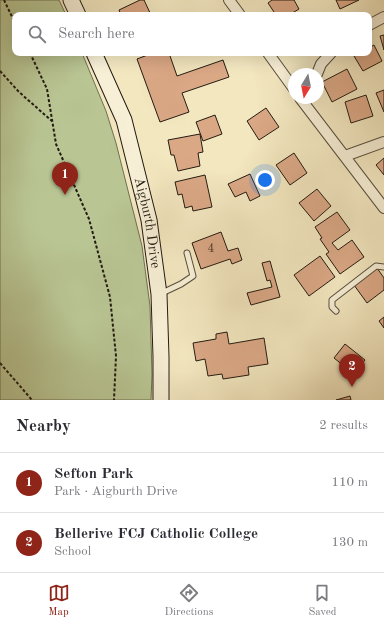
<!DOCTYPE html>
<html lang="en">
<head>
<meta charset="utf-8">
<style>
	body { margin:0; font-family:"Old Standard TT",serif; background:#f2f2f3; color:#2b2b33 }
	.compass { position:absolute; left:288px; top:68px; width:36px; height:36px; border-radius:50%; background:#fff; box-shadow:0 4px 16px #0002; rotate:190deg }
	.you { position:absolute; left:265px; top:180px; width:14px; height:14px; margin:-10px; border:3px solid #fff; border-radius:50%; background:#1a73e8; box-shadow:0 0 0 6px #1a73e833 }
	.badge { display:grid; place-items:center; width:26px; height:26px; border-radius:50%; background:#8f2418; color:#fff; font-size:13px; font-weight:700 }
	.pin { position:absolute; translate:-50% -33px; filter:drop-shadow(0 1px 2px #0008) }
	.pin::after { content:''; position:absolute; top:21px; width:14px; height:12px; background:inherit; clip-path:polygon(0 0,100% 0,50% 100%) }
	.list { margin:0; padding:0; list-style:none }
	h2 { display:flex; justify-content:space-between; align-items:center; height:52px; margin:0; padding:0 16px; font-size:17px }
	h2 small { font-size:13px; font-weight:400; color:#7c7c81 }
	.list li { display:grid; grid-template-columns:26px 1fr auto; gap:12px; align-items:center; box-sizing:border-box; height:60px; padding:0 16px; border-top:1px solid #e1e1e2 }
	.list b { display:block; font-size:15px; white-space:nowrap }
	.list p { margin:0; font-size:13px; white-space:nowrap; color:#7c7c81 }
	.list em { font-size:13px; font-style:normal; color:#7c7c81 }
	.icon { flex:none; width:22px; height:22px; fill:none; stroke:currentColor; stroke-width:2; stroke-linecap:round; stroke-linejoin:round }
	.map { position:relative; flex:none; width:384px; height:400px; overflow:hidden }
	.search { position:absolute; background:#fff; box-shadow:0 4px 16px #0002; left:12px; right:12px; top:12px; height:44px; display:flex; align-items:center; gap:10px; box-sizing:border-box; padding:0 14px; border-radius:8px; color:#7c7c81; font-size:15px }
	.sheet { height:172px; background:#fff }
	nav { display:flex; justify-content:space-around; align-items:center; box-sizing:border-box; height:56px; border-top:1px solid #e1e1e2; background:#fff; font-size:11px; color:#7c7c81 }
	nav a { display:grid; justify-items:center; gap:2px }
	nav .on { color:#8f2418 }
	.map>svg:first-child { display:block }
	.green { fill:#b9c694; stroke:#6e7052 }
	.building { fill:#dba886; stroke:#231b11 }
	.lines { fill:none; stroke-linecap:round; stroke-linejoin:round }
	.lane-casing { stroke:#574e3d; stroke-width:7 }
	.street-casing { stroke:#574e3d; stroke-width:12 }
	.secondary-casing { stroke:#231b11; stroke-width:17 }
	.path { stroke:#231b11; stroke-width:2; stroke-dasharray:3 2; stroke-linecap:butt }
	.lane { stroke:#f7efd6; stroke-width:5 }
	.street { stroke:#f7efd6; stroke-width:10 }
	.secondary { stroke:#f7efd6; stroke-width:15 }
	.labels { text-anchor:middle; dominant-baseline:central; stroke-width:3; stroke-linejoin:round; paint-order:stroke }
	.number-label { font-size:12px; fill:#513e2e }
	.street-label { font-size:14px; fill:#231b11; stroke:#f7efd6 }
</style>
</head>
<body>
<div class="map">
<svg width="384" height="400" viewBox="0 0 384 400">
	<rect width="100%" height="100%" fill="#f3e7c0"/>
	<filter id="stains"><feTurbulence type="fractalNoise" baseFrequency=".005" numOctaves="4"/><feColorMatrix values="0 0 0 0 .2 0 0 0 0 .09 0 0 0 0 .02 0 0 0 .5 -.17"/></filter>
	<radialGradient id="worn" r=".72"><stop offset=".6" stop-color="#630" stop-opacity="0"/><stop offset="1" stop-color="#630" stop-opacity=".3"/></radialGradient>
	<!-- green -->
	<path class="green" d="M 0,0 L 59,0 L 66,15 L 15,15 L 15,53 L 82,53 L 106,111 L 116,143 L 142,246 L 150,306 L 152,374 L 151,400 L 0,400 Z"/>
	<!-- building -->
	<path class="building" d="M 140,0 L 144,0 L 151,15 L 121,15 L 119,10 Z
		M 272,0 L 294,0 L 299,9 L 289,15 L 276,15 L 268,3 Z
		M 336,0 L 359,0 L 340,9 Z
		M 384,35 L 384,50 L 380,36 Z
		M 374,45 L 382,61 L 363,71 L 354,56 L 360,53 L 369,53 L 369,48 Z
		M 153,53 L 169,53 L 177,76 L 223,60 L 229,77 L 182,93 L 189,112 L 160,122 L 137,59 Z
		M 347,69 L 357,89 L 332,102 L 322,82 Z
		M 384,90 L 384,112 L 376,93 Z
		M 366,95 L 373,116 L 351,123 L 345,102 Z
		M 266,108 L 279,127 L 259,140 L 247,121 Z
		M 215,115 L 222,134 L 203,141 L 196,122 Z
		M 200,134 L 203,152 L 198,153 L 200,166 L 178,171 L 174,155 L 171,155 L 168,140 Z
		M 294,153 L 307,173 L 290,185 L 276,165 Z
		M 384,158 L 384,175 L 376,165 Z
		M 250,174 L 260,196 L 250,201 L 246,192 L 235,197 L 228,184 Z
		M 205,175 L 212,207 L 193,211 L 192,206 L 185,208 L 182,194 L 178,195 L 175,182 Z
		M 317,189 L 331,206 L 314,221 L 299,203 Z
		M 337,212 L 350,230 L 332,243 L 338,250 L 352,240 L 364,257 L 340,274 L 326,254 L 329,252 L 320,239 L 322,238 L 315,227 Z
		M 221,232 L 228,251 L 238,248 L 242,260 L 232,264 L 230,259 L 201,269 L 192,243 Z
		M 320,256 L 335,277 L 309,296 L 294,275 Z
		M 270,261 L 280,297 L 251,305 L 247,293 L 272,287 L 270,280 L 267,281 L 262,263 Z
		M 377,268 L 384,278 L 384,290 L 367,303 L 354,285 Z
		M 384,317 L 384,328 L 379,321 Z
		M 227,332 L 229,344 L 264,338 L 268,364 L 248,367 L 249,375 L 223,379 L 222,374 L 208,376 L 205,359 L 196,361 L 193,343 L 216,339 L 216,334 Z
		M 345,344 L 365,360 L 354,374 L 334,358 Z
		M 350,396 L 351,400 L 336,400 Z"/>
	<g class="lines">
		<defs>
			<path id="lane" d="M 162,293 L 181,284 L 193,276 L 187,253
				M 336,311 L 332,307 L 332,300 L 376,266 L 384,267"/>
			<path id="street" d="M 229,0 L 240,15
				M 369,25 L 384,17
				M 268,53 L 294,89
				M 317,74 L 321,64 L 331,53
				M 300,98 L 384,208
				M 345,156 L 384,142"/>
			<g id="secondary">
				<path d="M 71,0 L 78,15"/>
				<path id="s1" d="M 94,53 L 124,120 L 149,220 L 159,294 L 161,357 L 161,400"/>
			</g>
		</defs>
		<!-- lane casing -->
		<use href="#lane" class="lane-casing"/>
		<!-- street casing -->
		<use href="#street" class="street-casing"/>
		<!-- secondary casing -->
		<use href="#secondary" class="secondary-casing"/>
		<!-- path -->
		<path class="path" d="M 4,0 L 15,23
			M 30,53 L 47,89 L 56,144 L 89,219 L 110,297 L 116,356 L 114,400
			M 0,71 L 19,92 L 53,122
			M 0,363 L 32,400"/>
		<!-- lane -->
		<use href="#lane" class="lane"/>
		<!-- street -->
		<use href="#street" class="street"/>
		<!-- secondary -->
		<use href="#secondary" class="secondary"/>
	</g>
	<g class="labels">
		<!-- number labels -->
		<g class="number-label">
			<text x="211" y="249">4</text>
		</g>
		<!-- street labels -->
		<g class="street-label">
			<text stroke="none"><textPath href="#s1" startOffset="179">Aigburth Drive</textPath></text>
		</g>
	</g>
	<rect width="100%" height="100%" filter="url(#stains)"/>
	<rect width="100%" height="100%" fill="url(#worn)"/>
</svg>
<svg class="compass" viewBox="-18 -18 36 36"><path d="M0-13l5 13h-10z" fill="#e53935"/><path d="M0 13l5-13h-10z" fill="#7c7c81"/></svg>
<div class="you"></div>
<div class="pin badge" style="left:65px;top:195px">1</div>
<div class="pin badge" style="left:352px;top:387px">2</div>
<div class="search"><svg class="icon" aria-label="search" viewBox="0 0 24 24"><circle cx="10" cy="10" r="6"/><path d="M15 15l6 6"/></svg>Search here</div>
</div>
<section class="sheet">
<h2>Nearby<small>2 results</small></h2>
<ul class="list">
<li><span class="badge">1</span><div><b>Sefton Park</b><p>Park · Aigburth Drive</p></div><em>110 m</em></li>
<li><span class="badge">2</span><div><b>Bellerive FCJ Catholic College</b><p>School</p></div><em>130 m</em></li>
</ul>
</section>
<nav>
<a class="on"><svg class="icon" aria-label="map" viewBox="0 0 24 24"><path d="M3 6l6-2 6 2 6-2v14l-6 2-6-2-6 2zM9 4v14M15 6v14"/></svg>Map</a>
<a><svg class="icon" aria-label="directions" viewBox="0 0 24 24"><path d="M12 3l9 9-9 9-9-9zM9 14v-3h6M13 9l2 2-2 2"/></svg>Directions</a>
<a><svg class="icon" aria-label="saved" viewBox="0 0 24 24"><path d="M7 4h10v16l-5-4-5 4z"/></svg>Saved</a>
</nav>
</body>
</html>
